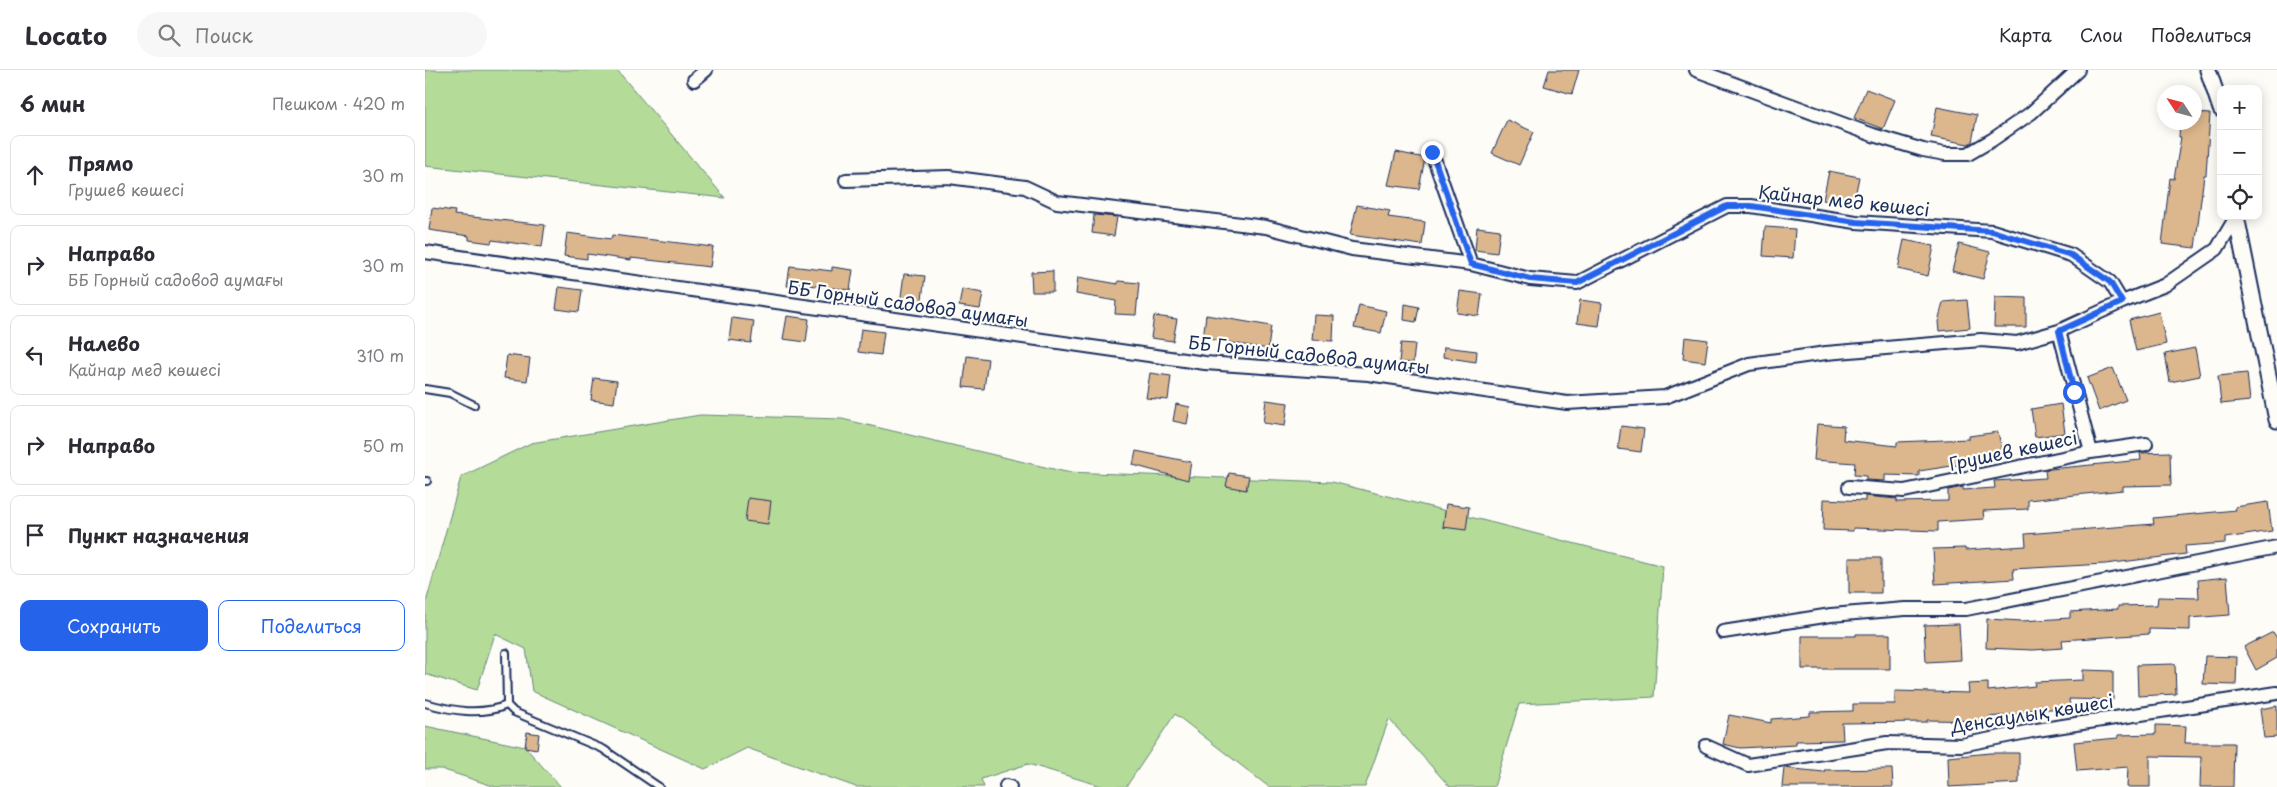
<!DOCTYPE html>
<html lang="ru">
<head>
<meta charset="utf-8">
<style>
	body { margin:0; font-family:"Playpen Sans",sans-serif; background:#f7f7f7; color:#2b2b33 }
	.controls { position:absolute; right:15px; top:15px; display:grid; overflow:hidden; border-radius:10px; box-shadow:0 2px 12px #0003 }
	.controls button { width:45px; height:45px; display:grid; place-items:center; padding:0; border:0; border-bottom:1px solid #e1e1e2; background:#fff; color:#2b2b33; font:25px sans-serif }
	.compass { position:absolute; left:1732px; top:15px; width:45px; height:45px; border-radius:50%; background:#fff; box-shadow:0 2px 12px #0003; rotate:306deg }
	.stop { position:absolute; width:15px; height:15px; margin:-11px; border:4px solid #2563eb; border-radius:50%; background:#fff }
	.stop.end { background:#2563eb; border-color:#fff; box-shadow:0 1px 5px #0008 }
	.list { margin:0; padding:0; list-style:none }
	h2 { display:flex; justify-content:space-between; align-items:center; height:65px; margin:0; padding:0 20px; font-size:21px }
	h2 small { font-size:16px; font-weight:400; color:#7c7c81 }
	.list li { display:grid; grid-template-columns:32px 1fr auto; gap:15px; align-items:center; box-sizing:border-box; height:80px; margin:0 10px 10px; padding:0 10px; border:1px solid #e1e1e2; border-radius:10px }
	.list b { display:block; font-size:19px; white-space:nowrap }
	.list p { margin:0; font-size:16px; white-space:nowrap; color:#7c7c81 }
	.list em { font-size:16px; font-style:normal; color:#7c7c81 }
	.actions { display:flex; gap:10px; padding:15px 20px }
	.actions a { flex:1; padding:11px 0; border:1px solid #2563eb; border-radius:10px; text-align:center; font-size:18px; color:#2563eb }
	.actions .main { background:#2563eb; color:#fff }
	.icon { flex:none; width:28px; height:28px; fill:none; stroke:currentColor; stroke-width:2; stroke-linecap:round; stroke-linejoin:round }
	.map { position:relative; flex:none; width:1852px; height:717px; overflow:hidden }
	header { display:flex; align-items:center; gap:30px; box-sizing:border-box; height:70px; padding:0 25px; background:#fff; border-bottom:1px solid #e1e1e2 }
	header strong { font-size:24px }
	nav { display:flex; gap:28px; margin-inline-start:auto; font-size:18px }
	.search { width:350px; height:45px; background:#f7f7f7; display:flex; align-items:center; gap:12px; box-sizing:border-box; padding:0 18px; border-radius:28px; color:#7c7c81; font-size:19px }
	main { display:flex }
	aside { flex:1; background:#fff }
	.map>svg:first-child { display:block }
	.green { fill:#b4dc98; stroke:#68867b }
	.building { fill:#dcb78d; stroke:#1b2f5e }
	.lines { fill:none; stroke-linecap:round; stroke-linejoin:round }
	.service-casing { stroke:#1b2f5e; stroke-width:10 }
	.minor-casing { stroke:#1b2f5e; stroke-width:16 }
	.tertiary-casing { stroke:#1b2f5e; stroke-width:19 }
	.service { stroke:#fdfcf7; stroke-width:6 }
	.minor { stroke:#fdfcf7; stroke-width:12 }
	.tertiary { stroke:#fdfcf7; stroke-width:15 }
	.route { stroke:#2563eb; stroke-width:6 }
	.labels { text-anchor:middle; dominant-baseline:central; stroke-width:4.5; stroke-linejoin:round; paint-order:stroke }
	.street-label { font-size:18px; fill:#1b2f5e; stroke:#fdfcf7 }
</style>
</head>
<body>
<header>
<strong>Locato</strong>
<div class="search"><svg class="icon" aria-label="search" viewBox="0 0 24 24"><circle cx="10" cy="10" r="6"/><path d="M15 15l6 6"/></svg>Поиск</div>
<nav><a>Карта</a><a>Слои</a><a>Поделиться</a></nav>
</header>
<main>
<aside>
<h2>6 мин<small>Пешком · 420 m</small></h2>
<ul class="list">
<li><svg class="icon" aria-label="ahead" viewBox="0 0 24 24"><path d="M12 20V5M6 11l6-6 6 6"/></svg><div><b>Прямо</b><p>Грушев көшесі</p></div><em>30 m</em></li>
<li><svg class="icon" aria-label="right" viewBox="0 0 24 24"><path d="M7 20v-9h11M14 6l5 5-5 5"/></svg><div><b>Направо</b><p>ББ Горный садовод аумағы</p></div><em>30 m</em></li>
<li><svg class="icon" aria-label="left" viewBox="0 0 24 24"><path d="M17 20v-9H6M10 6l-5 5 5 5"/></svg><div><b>Налево</b><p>Қайнар мед көшесі</p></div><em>310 m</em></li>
<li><svg class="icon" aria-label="right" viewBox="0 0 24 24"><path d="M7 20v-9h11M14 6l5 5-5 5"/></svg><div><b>Направо</b></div><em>50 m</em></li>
<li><svg class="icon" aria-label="arrive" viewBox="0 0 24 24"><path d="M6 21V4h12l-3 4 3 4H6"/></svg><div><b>Пункт назначения</b></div></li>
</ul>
<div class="actions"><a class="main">Сохранить</a><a>Поделиться</a></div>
</aside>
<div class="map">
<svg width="1852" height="717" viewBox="0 0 1852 717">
	<rect width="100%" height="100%" fill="#fdfcf7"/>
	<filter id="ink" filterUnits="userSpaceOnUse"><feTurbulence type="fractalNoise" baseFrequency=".02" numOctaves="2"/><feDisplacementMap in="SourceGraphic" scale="10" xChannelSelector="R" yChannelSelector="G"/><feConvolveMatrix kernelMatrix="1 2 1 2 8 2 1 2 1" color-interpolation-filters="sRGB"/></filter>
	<g filter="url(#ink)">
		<!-- green -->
		<path class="green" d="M 0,0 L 192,0 L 300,128 L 0,96 Z
			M 275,345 L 417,349 L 641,402 L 907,412 L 1238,496 L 1229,627 L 1094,634 L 1069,717 L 1025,717 L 964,649 L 940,717 L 844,717 L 750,644 L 701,717 L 680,717 L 603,694 L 556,709 L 559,717 L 431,717 L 322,678 L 280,699 L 107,621 L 101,579 L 70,564 L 52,620 L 0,604 L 0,536 L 36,407 L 106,373 Z
			M 0,656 L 100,677 L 136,717 L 71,717 L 16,699 L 0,699 Z"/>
		<!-- building -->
		<path class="building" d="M 1124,0 L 1154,0 L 1147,24 L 1119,16 Z
			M 1441,19 L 1470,30 L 1458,59 L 1429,48 Z
			M 1512,37 L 1552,45 L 1547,72 L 1543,74 L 1506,67 Z
			M 1770,43 L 1785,44 L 1781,105 L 1779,105 L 1770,178 L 1737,174 L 1745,108 L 1749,109 L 1756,67 L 1754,67 L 1755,52 L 1770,52 Z
			M 1082,50 L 1109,62 L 1094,95 L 1067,83 Z
			M 971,82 L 1000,88 L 994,119 L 963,115 Z
			M 1404,101 L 1434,107 L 1428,136 L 1398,130 Z
			M 932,135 L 965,141 L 963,147 L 1000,152 L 997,175 L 925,165 Z
			M 7,138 L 30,141 L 29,145 L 120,155 L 117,177 L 67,170 L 66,173 L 44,170 L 44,166 L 4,160 Z
			M 669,145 L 692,147 L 689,166 L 667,163 Z
			M 1052,157 L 1075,160 L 1072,183 L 1050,180 Z
			M 1340,157 L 1370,159 L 1368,188 L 1338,186 Z
			M 142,163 L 186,169 L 187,165 L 288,177 L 285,197 L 206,188 L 206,190 L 162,184 L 162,189 L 139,186 Z
			M 1479,170 L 1509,176 L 1503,206 L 1473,199 Z
			M 1534,174 L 1565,182 L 1558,209 L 1527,201 Z
			M 365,196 L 407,201 L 407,197 L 428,200 L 425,220 L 384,215 L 383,219 L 362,216 Z
			M 628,201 L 628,222 L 607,222 L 606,202 Z
			M 479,204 L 500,206 L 496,237 L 475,234 Z
			M 653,207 L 693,214 L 693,211 L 714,213 L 711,245 L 690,244 L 691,231 L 651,224 Z
			M 134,217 L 157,220 L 154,242 L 131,239 Z
			M 537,219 L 558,223 L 555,239 L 534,236 Z
			M 1035,221 L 1057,224 L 1054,246 L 1032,243 Z
			M 1570,227 L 1601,228 L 1601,257 L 1569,257 Z
			M 1155,230 L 1177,233 L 1174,256 L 1152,253 Z
			M 1542,230 L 1545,258 L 1514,261 L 1513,252 L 1518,232 Z
			M 980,234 L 994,237 L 991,252 L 979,250 Z
			M 934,235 L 961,241 L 956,263 L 929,258 Z
			M 1734,242 L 1741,274 L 1711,281 L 1704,250 Z
			M 781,245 L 846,256 L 843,279 L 778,268 Z
			M 889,245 L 909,246 L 908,271 L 887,270 Z
			M 362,246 L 384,249 L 381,272 L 358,269 Z
			M 729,246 L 752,249 L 748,271 L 726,268 Z
			M 307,248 L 329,251 L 326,273 L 304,270 Z
			M 436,259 L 459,262 L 456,285 L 433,282 Z
			M 1260,267 L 1283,270 L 1280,292 L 1258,289 Z
			M 976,273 L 990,274 L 988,293 L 974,292 Z
			M 1019,277 L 1052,281 L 1051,292 L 1018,287 Z
			M 1770,278 L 1775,306 L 1745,312 L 1740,284 Z
			M 82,285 L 105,288 L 102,311 L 79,308 Z
			M 542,286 L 563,289 L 559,319 L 538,317 Z
			M 1688,298 L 1701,330 L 1674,341 L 1662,308 Z
			M 725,303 L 746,306 L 743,330 L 721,328 Z
			M 1822,303 L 1825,331 L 1796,334 L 1793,306 Z
			M 169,308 L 192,311 L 189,333 L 166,330 Z
			M 841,330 L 863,333 L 860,356 L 838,353 Z
			M 751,334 L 765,337 L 762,354 L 748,351 Z
			M 1636,334 L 1640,363 L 1610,367 L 1606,339 Z
			M 1392,354 L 1419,356 L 1418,370 L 1472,376 L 1472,372 L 1544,369 L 1544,366 L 1573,362 L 1579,388 L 1494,401 L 1494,406 L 1460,405 L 1460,411 L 1441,410 L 1441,406 L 1429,405 L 1430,393 L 1389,390 Z
			M 1196,356 L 1219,359 L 1216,382 L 1193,379 Z
			M 711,381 L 766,392 L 763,410 L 708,395 Z
			M 1745,382 L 1746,415 L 1698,416 L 1698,420 L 1603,430 L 1603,439 L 1558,441 L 1559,449 L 1513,452 L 1513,461 L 1428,458 L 1428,461 L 1398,460 L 1399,429 L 1440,431 L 1440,426 L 1472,429 L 1472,432 L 1523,431 L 1523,420 L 1538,417 L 1538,420 L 1570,418 L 1569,411 L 1621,408 L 1620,400 L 1626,399 L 1716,390 L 1715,383 Z
			M 804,403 L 824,406 L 821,420 L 801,416 Z
			M 323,428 L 346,431 L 343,454 L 320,451 Z
			M 1843,432 L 1847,461 L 1800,468 L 1800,473 L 1760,476 L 1761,484 L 1680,494 L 1588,499 L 1589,509 L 1510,514 L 1508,479 L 1540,478 L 1540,480 L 1601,476 L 1600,464 L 1729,454 L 1728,448 L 1811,440 L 1810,437 Z
			M 1021,434 L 1044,437 L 1041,460 L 1018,457 Z
			M 1424,488 L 1456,488 L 1456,523 L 1424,523 Z
			M 1802,507 L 1805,545 L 1765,548 L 1765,560 L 1724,559 L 1724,564 L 1637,570 L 1638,578 L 1608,580 L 1561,578 L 1562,549 L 1597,551 L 1645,548 L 1645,542 L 1693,539 L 1693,536 L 1732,535 L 1733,527 L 1774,528 L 1773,510 Z
			M 1534,554 L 1536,590 L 1501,592 L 1499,555 Z
			M 1848,562 L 1852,568 L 1852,588 L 1831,600 L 1819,577 Z
			M 1431,564 L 1465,564 L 1465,599 L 1377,599 L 1377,566 L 1431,566 Z
			M 1780,586 L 1812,587 L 1811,615 L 1778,614 Z
			M 1750,594 L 1751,624 L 1713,626 L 1712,595 Z
			M 1658,600 L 1688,601 L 1688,630 L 1644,629 L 1645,638 L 1604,640 L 1605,643 L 1564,647 L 1564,651 L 1502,650 L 1502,652 L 1417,653 L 1418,670 L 1371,671 L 1371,675 L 1315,678 L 1298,674 L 1304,645 L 1346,653 L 1346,649 L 1385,646 L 1385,642 L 1428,641 L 1428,634 L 1470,634 L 1470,621 L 1544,623 L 1543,614 L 1563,613 L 1563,621 L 1610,616 L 1609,612 L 1658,610 Z
			M 1852,636 L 1852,667 L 1839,668 L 1835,639 Z
			M 1731,655 L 1761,656 L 1760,673 L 1809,673 L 1808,717 L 1775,717 L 1776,687 L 1725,686 L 1725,717 L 1702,717 L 1703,697 L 1652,701 L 1649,672 L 1693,668 L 1693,665 L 1731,664 Z
			M 102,662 L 114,664 L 112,679 L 100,677 Z
			M 1566,683 L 1594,683 L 1594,713 L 1524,717 L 1523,687 Z
			M 1359,698 L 1399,702 L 1399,700 L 1467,699 L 1468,717 L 1357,717 Z"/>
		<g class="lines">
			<defs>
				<path id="service" d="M 0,319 L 25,323 L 49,335
					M 0,411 L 2,411
					M 81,583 L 82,635 L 89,642 L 178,679 L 234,717
					M 0,633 C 28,641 55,646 82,635"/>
				<path id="minor" d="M 1271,0 L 1448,65 L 1498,80 L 1520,84 L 1543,84 L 1567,70 L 1606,43 L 1653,0
					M 269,10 L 281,0
					M 1007,83 L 1046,194
					M 421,110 L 524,107 L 600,117 L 632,132 L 841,157 L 927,179 L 1046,194 L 1105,209 L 1152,213 L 1302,136 L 1326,136 L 1431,152 L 1567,161 L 1646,185 L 1685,212 L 1697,232
					M 0,182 L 780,293 L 943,304 L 1142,333 L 1240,327 L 1324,294 L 1401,283 L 1556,270 L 1592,273 L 1634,261 L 1697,232 L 1740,215 L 1792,179 L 1811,147
					M 1666,382 L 1721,374
					M 1424,417 L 1479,421 L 1666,382 L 1634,261
					M 1298,562 L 1406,545 L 1480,539 L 1541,539 L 1852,477
					M 1281,676 L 1323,695 L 1462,673 L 1536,675 L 1612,660 L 1852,623
					M 581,716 L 585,717"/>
				<path id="tertiary" d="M 1783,0 L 1796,39
					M 1811,146 L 1852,350"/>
			</defs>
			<!-- service casing -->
			<use href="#service" class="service-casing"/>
			<!-- minor casing -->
			<use href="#minor" class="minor-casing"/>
			<!-- tertiary casing -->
			<use href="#tertiary" class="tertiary-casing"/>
			<!-- service -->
			<use href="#service" class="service"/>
			<!-- minor -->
			<use href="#minor" class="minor"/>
			<!-- tertiary -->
			<use href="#tertiary" class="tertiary"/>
		</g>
	</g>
	<g class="lines" filter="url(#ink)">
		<!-- route -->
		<path class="route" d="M 1007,82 L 1046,194 L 1105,209 L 1152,213 L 1302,136 L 1326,136 L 1431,152 L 1567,161 L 1646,185 L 1685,212 L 1697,232 L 1634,261 L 1649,322"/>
	</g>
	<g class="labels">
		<!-- street labels -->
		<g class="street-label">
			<text transform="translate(1419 130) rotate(6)">Қайнар мед көшесі</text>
			<text transform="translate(483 233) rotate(8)">ББ Горный садовод аумағы</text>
			<text transform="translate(884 284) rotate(6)">ББ Горный садовод аумағы</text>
			<text transform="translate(1588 380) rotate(-12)">Грушев көшесі</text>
			<text transform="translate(1607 643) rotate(-9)">Денсаулық көшесі</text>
		</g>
	</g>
</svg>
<div class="controls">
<button>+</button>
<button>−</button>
<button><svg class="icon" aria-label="locate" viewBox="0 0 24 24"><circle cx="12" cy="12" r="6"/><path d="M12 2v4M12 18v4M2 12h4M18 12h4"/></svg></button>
</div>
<svg class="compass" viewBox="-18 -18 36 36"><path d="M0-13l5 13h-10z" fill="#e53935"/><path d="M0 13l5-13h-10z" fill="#7c7c81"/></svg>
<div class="stop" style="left:1649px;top:322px"></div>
<div class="stop end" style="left:1007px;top:82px"></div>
</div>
</main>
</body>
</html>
